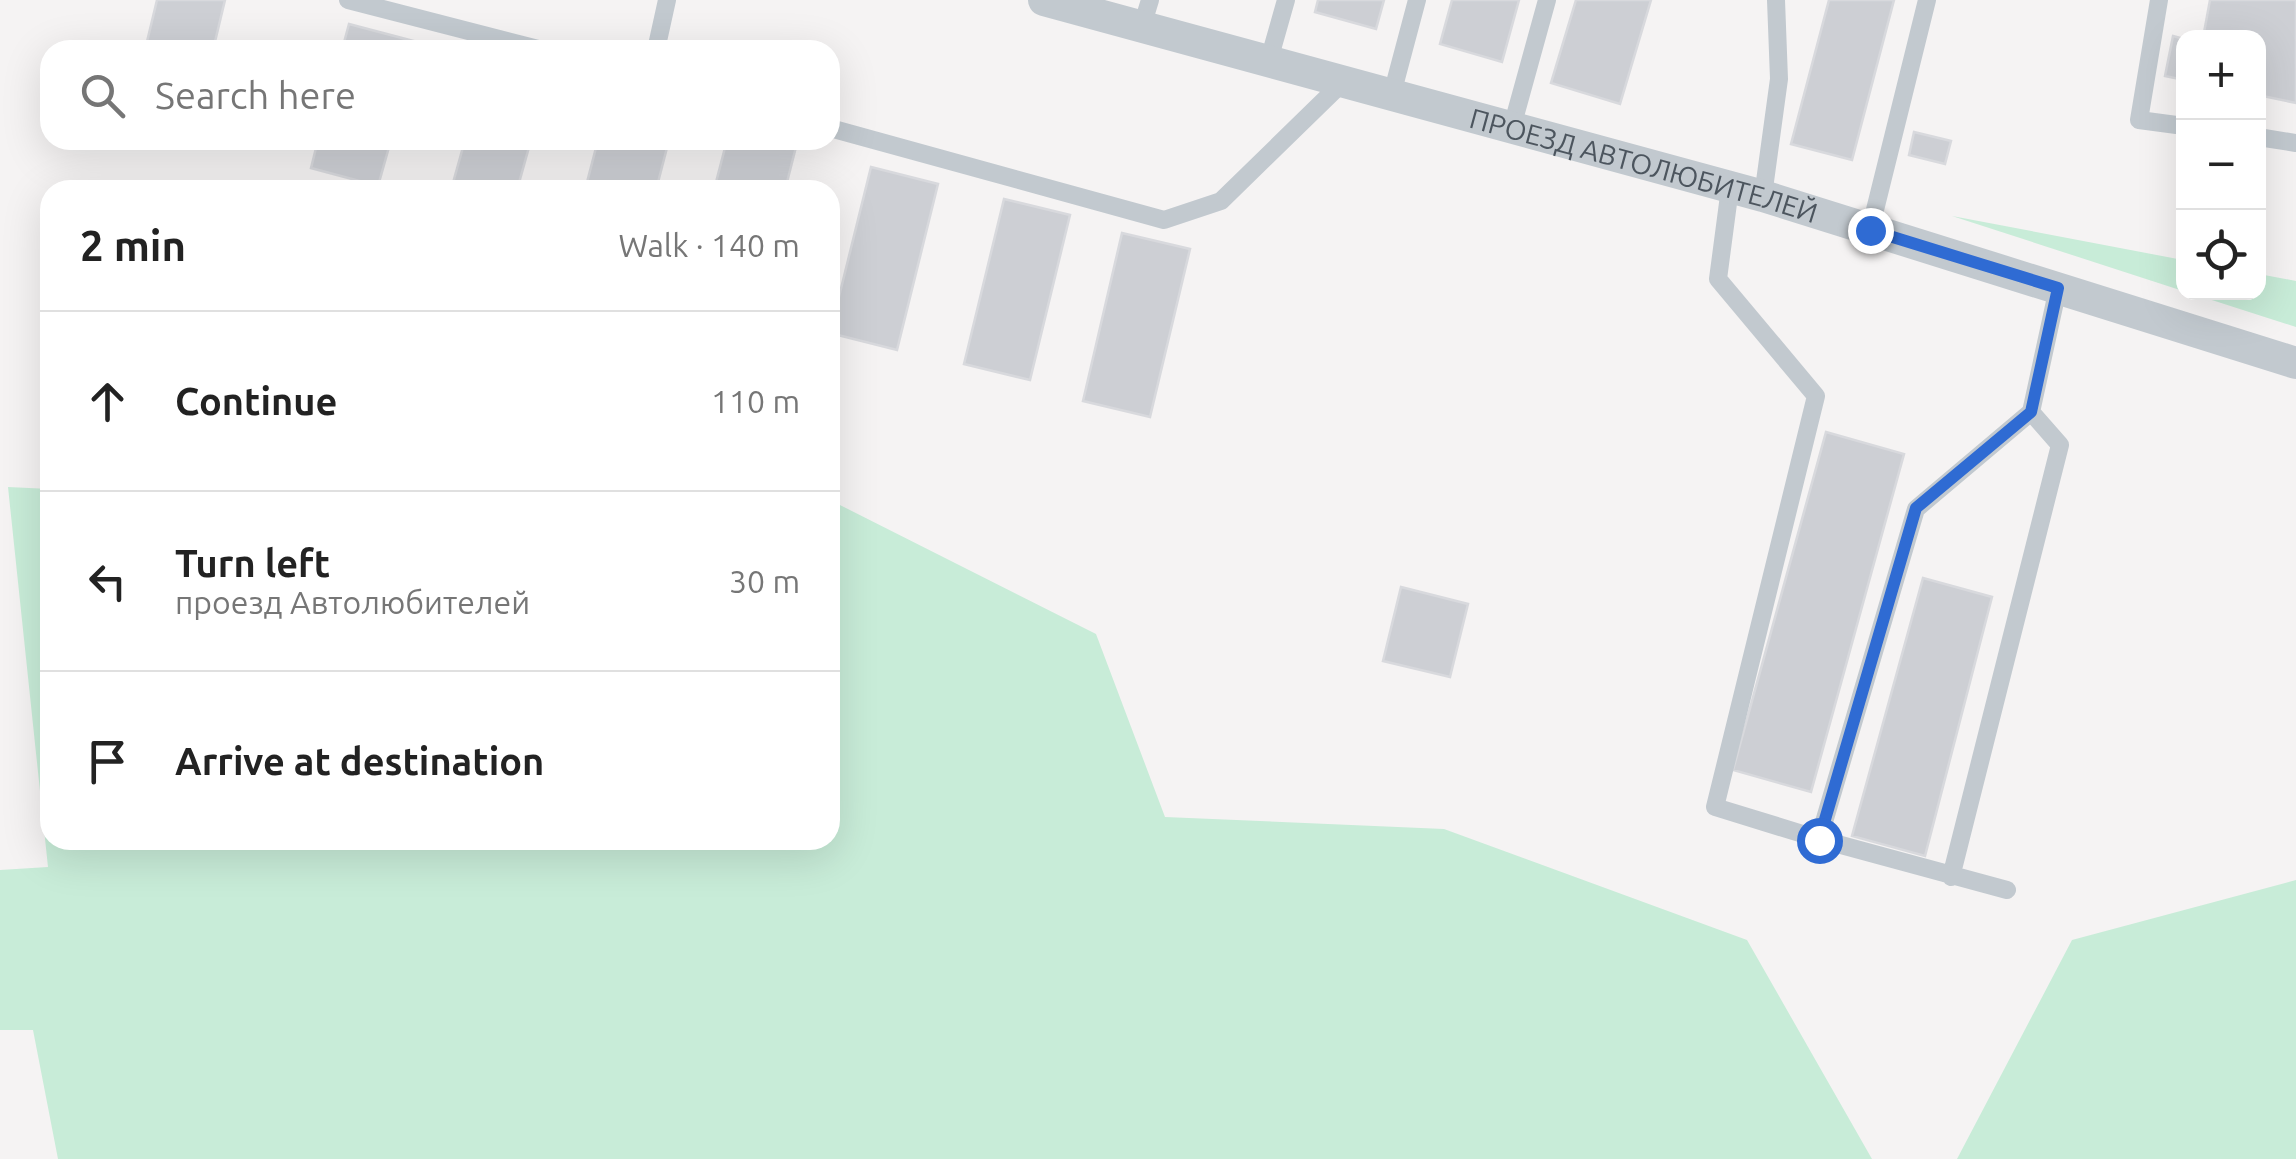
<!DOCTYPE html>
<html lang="en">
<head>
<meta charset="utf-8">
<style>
	body { margin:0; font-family:Ubuntu,sans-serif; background:#f6f6f6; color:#222 }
	.controls { position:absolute; right:30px; top:30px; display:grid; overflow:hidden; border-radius:20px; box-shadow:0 10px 40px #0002 }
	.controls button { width:90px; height:90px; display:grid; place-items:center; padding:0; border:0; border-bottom:2px solid #e0e0e0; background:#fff; color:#222; font:50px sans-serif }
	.stop { position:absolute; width:30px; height:30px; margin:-22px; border:8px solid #2f6bd3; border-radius:50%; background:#fff }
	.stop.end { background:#2f6bd3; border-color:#fff; box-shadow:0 2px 10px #0008 }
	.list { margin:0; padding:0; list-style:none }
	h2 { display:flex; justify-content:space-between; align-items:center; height:130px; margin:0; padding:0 40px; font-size:42px }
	h2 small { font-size:32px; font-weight:400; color:#767676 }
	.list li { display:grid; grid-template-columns:65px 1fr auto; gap:30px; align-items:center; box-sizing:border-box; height:180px; padding:0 40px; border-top:2px solid #e0e0e0 }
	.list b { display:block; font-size:38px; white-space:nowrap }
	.list p { margin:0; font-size:32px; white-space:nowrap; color:#767676 }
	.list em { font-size:32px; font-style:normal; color:#767676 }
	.icon { flex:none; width:55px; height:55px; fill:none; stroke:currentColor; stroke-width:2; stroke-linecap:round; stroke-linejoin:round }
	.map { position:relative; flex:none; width:2296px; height:1159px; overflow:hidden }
	.search { position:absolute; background:#fff; box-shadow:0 10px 40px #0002; left:40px; top:40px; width:800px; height:110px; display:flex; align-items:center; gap:25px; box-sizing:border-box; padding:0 35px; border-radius:30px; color:#767676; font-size:38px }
	.panel { position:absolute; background:#fff; box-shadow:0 10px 40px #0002; left:40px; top:180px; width:800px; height:670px; border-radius:30px }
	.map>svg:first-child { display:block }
	.green { fill:#c8ecd8 }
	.building { fill:#cdcfd4; stroke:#d8d9dd; stroke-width:2.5 }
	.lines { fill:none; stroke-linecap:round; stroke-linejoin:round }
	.service { stroke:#c2c9cf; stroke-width:18 }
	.minor { stroke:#c2c9cf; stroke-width:32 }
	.route { stroke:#2f6bd3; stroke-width:12 }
	.labels { text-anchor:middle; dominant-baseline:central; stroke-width:8; stroke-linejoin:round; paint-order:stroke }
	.street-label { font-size:28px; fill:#4c555e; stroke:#fff }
</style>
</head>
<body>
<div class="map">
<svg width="2296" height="1159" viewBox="0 0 2296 1159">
	<rect width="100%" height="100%" fill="#f5f3f3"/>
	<!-- green -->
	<path class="green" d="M 1952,216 L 2183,260 L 2183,291 Z
		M 2259,274 L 2296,281 L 2296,327 L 2190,293 L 2258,292 Z
		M 8,487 L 50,489 L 50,840 L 830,840 L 830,500 L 1096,634 L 1165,817 L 1444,829 L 1747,940 L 1872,1159 L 58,1159 L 33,1030 L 0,1030 L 0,870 L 48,867 Z
		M 2296,880 L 2296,1159 L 1957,1159 L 2072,940 Z"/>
	<!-- building -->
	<path class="building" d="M 157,0 L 225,0 L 213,50 L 145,50 Z
		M 1318,0 L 1384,0 L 1376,29 L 1315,12 Z
		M 1452,0 L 1519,0 L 1502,62 L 1440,44 Z
		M 1576,0 L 1651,0 L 1620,104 L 1551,83 Z
		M 1829,0 L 1894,0 L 1852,160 L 1791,144 Z
		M 2210,0 L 2296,0 L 2296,103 L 2258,95 L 2258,38 L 2203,38 Z
		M 349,24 L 417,42 L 415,50 L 342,50 Z
		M 2173,36 L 2184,39 L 2184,80 L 2165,76 Z
		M 1914,132 L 1951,141 L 1945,164 L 1909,155 Z
		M 318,140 L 391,140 L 378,186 L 311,168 Z
		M 465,140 L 531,140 L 517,190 L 451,190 Z
		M 598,140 L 669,140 L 656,190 L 585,190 Z
		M 727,140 L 770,140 L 796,147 L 785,190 L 714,190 Z
		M 871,167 L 938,184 L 897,350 L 830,333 Z
		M 1004,199 L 1070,215 L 1030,380 L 964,364 Z
		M 1122,233 L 1190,249 L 1150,417 L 1083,401 Z
		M 1826,432 L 1904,454 L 1811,792 L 1733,770 Z
		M 1923,578 L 1992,597 L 1925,856 L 1852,836 Z
		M 1401,587 L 1468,604 L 1450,677 L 1383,661 Z"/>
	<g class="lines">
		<!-- service -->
		<path class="service" d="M 348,0 L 542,50
			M 2159,0 L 2139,120 L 2184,126
			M 1142,26 L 1150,0
			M 656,50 L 667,0
			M 1269,60 L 1286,0
			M 1392,94 L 1417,0
			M 1512,127 L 1547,0
			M 830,128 L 1164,220 L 1221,201 L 1344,81
			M 2258,137 L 2296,143
			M 1730,188 L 1718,279 L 1816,396 L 1715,807 L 1819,839 L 2007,890
			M 1763,196 L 1779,79 L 1776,0
			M 1870,230 L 1927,0
			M 1819,839 L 1916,509 L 2031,412 L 2058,288
			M 1951,877 L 2060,445 L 2031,412"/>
		<!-- minor -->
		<path class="minor" id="s1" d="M 1044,0 L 1763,196 L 2296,363"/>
	</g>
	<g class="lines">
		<!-- route -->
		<path class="route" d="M 1819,840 L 1916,508 L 2031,412 L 2058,288 L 1870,230"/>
	</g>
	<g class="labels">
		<!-- street labels -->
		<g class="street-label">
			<text stroke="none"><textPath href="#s1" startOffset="622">ПРОЕЗД АВТОЛЮБИТЕЛЕЙ</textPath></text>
		</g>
	</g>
</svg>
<div class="controls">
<button>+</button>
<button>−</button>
<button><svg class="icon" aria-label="locate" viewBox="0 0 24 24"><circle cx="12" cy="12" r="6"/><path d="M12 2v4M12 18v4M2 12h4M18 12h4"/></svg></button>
</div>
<div class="stop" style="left:1819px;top:840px"></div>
<div class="stop end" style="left:1870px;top:230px"></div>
<div class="search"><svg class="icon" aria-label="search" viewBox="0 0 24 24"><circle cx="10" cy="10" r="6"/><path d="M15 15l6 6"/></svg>Search here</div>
<section class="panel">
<h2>2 min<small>Walk · 140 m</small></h2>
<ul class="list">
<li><svg class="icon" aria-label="ahead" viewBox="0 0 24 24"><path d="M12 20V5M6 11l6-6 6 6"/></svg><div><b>Continue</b></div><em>110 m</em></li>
<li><svg class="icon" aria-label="left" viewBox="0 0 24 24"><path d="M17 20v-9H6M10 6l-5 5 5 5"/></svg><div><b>Turn left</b><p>проезд Автолюбителей</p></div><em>30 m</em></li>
<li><svg class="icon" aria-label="arrive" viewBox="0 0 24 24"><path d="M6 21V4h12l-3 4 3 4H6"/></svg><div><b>Arrive at destination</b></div></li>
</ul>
</section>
</div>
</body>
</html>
